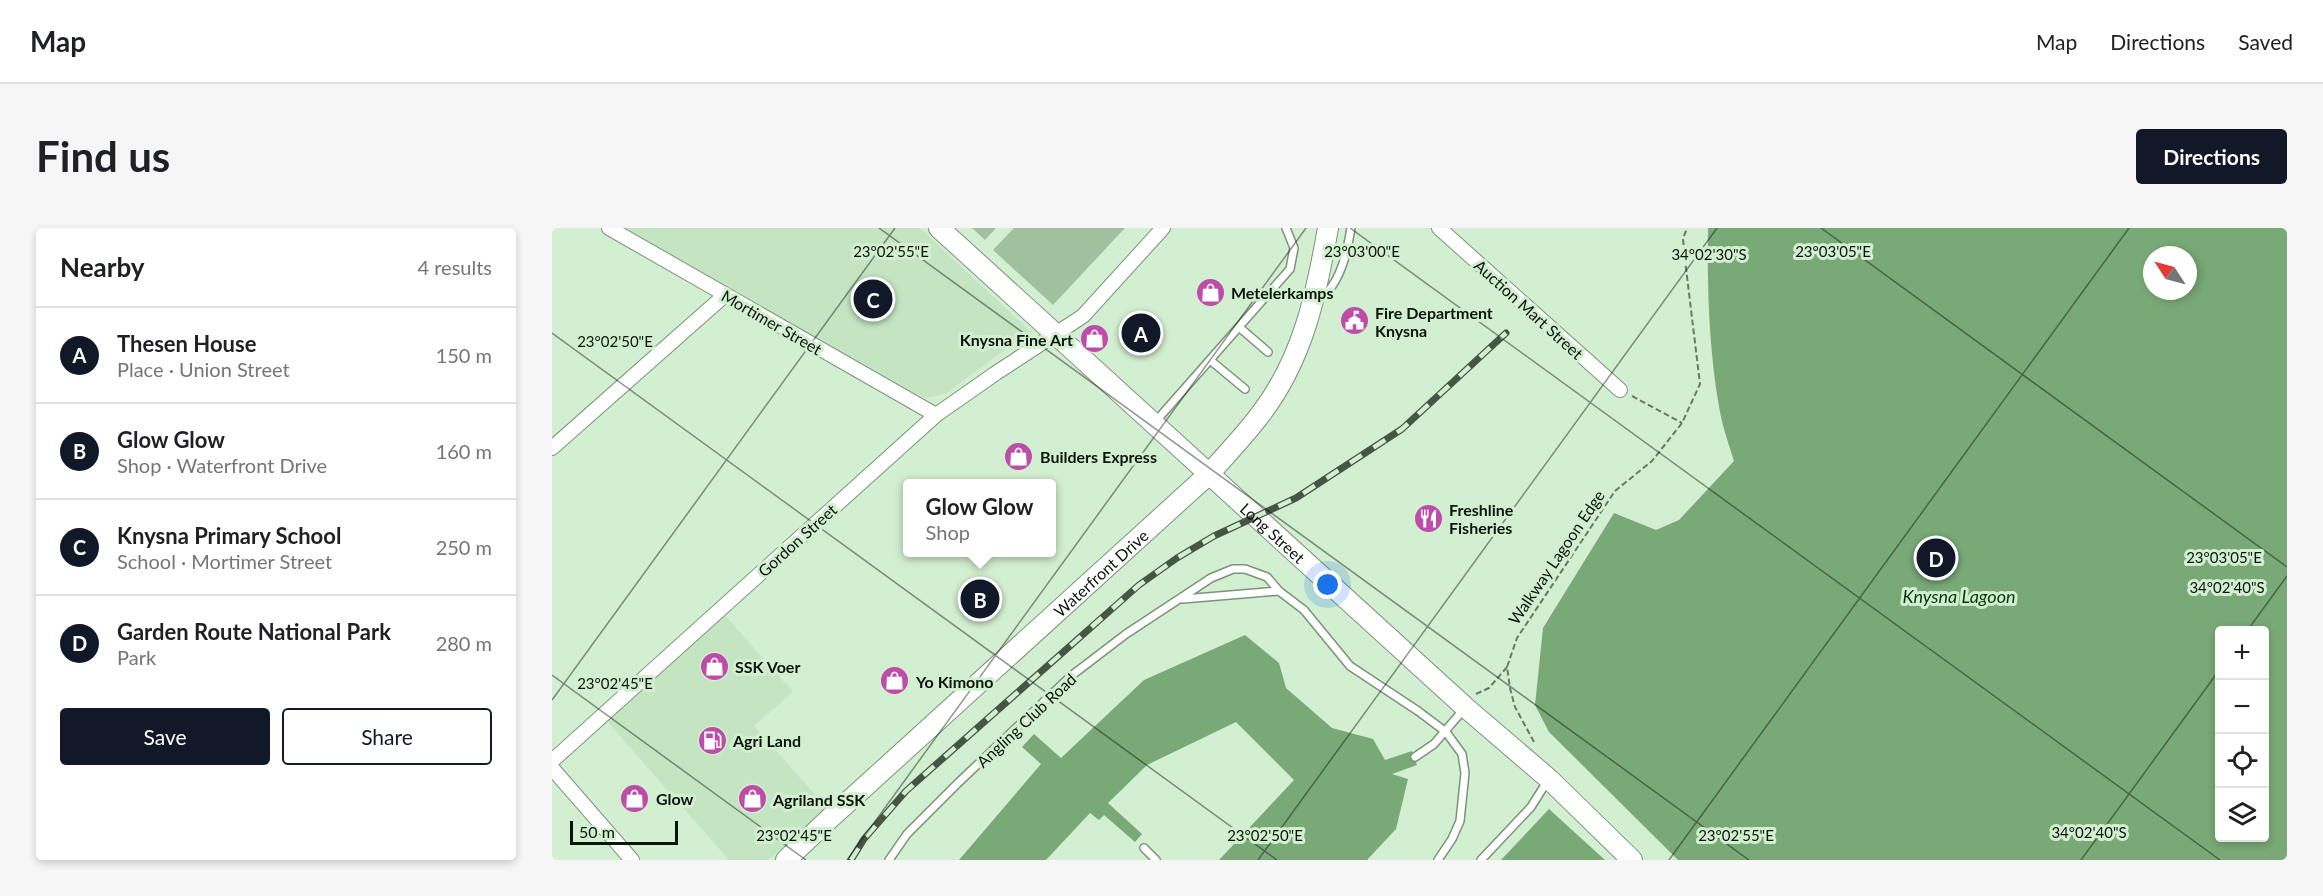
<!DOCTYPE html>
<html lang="en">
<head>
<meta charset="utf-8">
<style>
	body { margin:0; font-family:Lato,sans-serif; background:#f6f6f6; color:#202124 }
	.controls { position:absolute; right:18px; bottom:18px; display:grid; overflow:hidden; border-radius:6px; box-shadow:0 3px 9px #0003 }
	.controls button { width:54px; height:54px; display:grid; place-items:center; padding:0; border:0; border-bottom:2px solid #e0e0e0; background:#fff; color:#202124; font:30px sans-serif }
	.compass { position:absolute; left:1591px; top:18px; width:54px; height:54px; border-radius:50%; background:#fff; box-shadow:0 3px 9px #0003; rotate:306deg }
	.scale { position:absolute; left:18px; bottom:15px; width:108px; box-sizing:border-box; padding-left:6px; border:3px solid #0c150b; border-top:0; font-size:16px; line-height:21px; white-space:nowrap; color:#0c150b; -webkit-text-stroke:4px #d3efd1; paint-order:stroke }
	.you { position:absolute; left:776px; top:357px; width:21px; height:21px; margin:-15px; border:4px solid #fff; border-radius:50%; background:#1a73e8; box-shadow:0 0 0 9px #1a73e833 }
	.badge { display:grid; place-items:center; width:39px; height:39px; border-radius:50%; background:#111827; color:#fff; font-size:20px; font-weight:700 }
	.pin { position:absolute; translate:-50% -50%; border:3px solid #fff; box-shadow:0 2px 6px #0006 }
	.popup { position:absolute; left:351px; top:251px; width:153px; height:78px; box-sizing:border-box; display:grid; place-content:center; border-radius:6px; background:#fff; filter:drop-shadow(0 2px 4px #0005); font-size:20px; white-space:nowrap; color:#757577 }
	.popup b { font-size:22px; color:#202124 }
	.popup::after { content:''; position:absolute; left:50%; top:100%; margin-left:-12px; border:12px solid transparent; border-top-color:#fff }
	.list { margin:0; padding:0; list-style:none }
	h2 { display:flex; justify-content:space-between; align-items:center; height:78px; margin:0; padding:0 24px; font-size:26px }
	h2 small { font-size:20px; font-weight:400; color:#757577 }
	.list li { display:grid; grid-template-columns:39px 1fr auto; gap:18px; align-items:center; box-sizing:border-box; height:96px; padding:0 24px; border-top:2px solid #e0e0e0 }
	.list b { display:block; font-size:22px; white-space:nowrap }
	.list p { margin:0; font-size:20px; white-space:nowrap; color:#757577 }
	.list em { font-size:20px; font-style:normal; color:#757577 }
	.actions { display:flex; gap:12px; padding:18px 24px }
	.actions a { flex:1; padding:14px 0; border:2px solid #111827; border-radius:6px; text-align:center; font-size:21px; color:#111827 }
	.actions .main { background:#111827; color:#fff }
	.icon { flex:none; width:33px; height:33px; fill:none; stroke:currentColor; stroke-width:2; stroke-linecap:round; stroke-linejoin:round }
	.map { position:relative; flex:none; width:1735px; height:632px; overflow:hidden; border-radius:6px }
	header { display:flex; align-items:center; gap:36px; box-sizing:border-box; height:84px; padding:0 30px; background:#fff; border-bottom:2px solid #e0e0e0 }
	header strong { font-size:28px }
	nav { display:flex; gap:33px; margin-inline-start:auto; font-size:21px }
	.intro { display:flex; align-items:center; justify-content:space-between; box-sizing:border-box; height:144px; padding:0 36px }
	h1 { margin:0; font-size:42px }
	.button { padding:15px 27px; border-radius:6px; background:#111827; color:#fff; font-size:21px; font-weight:700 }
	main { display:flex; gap:36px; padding:0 36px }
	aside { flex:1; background:#fff; border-radius:6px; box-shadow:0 3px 9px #0003 }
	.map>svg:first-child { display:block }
	.built { fill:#c4e5c2 }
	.green { fill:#a0c19d }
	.water { fill:#79a976; fill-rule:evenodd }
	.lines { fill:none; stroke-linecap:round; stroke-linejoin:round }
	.lane-casing { stroke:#7b9479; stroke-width:10 }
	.street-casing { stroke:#7b9479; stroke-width:16 }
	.secondary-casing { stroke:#7b9479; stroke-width:22 }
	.path { stroke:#687a66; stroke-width:2; stroke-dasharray:6 3; stroke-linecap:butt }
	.lane { stroke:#fff; stroke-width:7 }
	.street { stroke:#fff; stroke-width:14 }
	.secondary { stroke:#fff; stroke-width:20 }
	.rail-casing { stroke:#475545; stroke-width:7 }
	.rail { stroke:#d3efd1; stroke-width:4.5; stroke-dasharray:14; stroke-linecap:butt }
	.ticks { fill:none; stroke:#0c150b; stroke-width:1.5; stroke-opacity:0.45 }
	.labels { text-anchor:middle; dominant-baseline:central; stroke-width:6; stroke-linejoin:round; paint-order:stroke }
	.poi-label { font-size:16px; font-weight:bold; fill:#0c150b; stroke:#d3efd1; text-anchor:start }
	.street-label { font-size:16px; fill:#0c150b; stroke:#d3efd1 }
	.water-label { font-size:18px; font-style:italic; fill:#043906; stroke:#d3efd1 }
	.ticks-label { font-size:15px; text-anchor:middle; fill:#0c150b; stroke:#d3efd1; stroke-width:6; stroke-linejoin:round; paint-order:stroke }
</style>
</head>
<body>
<header>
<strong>Map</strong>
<nav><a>Map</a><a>Directions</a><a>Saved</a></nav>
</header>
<div class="intro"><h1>Find us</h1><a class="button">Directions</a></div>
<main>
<aside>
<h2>Nearby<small>4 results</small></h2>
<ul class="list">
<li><span class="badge">A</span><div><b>Thesen House</b><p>Place · Union Street</p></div><em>150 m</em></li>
<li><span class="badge">B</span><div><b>Glow Glow</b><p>Shop · Waterfront Drive</p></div><em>160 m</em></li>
<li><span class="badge">C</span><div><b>Knysna Primary School</b><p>School · Mortimer Street</p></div><em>250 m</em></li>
<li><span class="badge">D</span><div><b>Garden Route National Park</b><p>Park</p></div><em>280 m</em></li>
</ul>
<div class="actions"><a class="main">Save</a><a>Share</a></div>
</aside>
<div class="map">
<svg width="1735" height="632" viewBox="0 0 1735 632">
	<rect width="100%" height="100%" fill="#d3efd1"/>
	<!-- built -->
	<path class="built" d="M 71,0 L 368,0 L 478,103 L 393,166 L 372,170 Z
		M 172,386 L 241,464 L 202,498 L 275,580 L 216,632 L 177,632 L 54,492 Z"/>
	<!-- green -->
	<path class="green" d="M 420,0 L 444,0 L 433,12 Z
		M 462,0 L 573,0 L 501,77 L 441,22 Z"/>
	<!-- water -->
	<path class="water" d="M 1156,0 L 1735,0 L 1735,632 L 1126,632 L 997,504 L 983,477 L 991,400 L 1062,285 L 1104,302 L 1127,292 L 1182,233 C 1177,217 1171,200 1168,184 C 1157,124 1155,61 1156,0 ZM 1600,27 L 1636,27 L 1636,63 L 1600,63 ZM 1668,403 L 1712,403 L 1712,610 L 1668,610 Z
		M 693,407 L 727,435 L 734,460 L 780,500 L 821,511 L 833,532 L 860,523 L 865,537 L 840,546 L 856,551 L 844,601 L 815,632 L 667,632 L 742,552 L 684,494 L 595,537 L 556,575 L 590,606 L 583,614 L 552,587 L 547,592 L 538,585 L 494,632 L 407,632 L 489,536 L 470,519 L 482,506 L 509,530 L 592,452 Z
		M 997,581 L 1053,632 L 949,632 Z"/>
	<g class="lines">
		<defs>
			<path id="lane" d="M 765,66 L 773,67 C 790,49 795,24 799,0
				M 687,99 L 716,124
				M 658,132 L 693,161
				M 604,193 L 738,41 L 742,20 L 734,0
				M 631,371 L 727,363
				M 863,529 L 882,516 L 912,481
				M 592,620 L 604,632
				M 337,632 L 355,606 L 406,555 L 519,448 L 574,406 L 659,350 L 681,341 L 693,341 L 715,349 L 727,363 L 752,382 L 798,438 L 866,483 L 894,504 L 910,526 L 913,545 L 908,593 L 900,611 L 886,632
				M 929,632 L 979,579 L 996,552"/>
			<path id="street" d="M 57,0 L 384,187
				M 887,0 L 1068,162
				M 0,220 L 173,67
				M 0,533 L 384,187 L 444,145 L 531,88 L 611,0
				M 0,540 L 80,632"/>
			<g id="secondary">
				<path id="s1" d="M 387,0 L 913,479 L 997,551 L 1080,632"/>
				<path id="s2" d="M 234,632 L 276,592 L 657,246 C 674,227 692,208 708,187 C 751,131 764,68 776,0"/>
			</g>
		</defs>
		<!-- lane casing -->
		<use href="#lane" class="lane-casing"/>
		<!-- street casing -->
		<use href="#street" class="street-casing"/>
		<!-- secondary casing -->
		<use href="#secondary" class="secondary-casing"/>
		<!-- path -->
		<path class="path" d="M 1080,168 L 1130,195
			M 924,466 L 937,460 L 955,439
			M 982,514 L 963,479 L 958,460 L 955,439 L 965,410 L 1063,263 L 1100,233 L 1130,195 L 1148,156 L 1133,32 L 1131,11 L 1135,0"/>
		<!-- lane -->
		<use href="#lane" class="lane"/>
		<!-- street -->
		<use href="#street" class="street"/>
		<!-- secondary -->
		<use href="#secondary" class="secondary"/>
		<defs>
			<path id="rail" d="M 299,632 L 312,611 L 354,563 L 587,357 L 625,330 L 662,308 L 744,270 L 850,201 L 954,105"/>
		</defs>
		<!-- rail casing -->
		<use href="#rail" class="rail-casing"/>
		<!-- rail -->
		<use href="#rail" class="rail"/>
	</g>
	<!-- ticks -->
	<path class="ticks" d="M 327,0 L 1197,632M 798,0 L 1668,632M 1269,0 L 1735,339M 0,105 L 725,632M 1695,403 L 1735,348M 0,447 L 254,632M 0,472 L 343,0M 295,632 L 754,0M 706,632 L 1165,0M 1117,632 L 1577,0M 1529,632 L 1668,441"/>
	<!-- icons -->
	<defs>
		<symbol id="shop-disc" viewBox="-11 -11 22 22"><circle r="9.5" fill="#bd4da9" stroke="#d3efd1"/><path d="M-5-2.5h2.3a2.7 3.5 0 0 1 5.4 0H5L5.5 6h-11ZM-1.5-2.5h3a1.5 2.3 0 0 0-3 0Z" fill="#fff"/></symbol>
		<symbol id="civic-disc" viewBox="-11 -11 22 22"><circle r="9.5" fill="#bd4da9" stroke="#d3efd1"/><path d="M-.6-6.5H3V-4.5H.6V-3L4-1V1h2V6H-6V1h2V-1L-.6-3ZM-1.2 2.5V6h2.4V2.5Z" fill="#fff"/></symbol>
		<symbol id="restaurant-disc" viewBox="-11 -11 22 22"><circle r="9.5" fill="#bd4da9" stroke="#d3efd1"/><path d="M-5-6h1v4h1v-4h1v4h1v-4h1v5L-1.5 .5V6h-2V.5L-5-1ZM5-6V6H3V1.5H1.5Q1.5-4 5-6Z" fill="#fff"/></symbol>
		<symbol id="fuel-disc" viewBox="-11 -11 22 22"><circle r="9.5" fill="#bd4da9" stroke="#d3efd1"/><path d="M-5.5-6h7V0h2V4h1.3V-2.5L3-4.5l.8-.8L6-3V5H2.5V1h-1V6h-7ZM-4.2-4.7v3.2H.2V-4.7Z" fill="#fff"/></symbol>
	</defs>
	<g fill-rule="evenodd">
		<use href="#shop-disc" x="642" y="48" width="33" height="33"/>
		<use href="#civic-disc" x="786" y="76" width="33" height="33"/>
		<use href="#shop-disc" x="526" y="94" width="33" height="33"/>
		<use href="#shop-disc" x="450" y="212" width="33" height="33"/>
		<use href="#restaurant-disc" x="860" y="274" width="33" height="33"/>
		<use href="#shop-disc" x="146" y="422" width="33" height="33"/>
		<use href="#shop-disc" x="326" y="436" width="33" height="33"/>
		<use href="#fuel-disc" x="144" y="496" width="33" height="33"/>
		<use href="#shop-disc" x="66" y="554" width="33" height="33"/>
		<use href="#shop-disc" x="184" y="554" width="33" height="33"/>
	</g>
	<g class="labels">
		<!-- poi labels -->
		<g class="poi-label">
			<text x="679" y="64">Metelerkamps</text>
			<text x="823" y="84">Fire Department<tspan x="823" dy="18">Knysna</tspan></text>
			<text x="521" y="111" text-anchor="end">Knysna Fine Art</text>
			<text x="488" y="228">Builders Express</text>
			<text x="897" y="281">Freshline<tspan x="897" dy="18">Fisheries</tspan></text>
			<text x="183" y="438">SSK Voer</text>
			<text x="364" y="453">Yo Kimono</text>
			<text x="181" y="512">Agri Land</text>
			<text x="104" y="570">Glow</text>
			<text x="221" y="571">Agriland SSK</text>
		</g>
		<!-- street labels -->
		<g class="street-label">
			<text transform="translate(977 81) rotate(42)">Auction Mart Street</text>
			<text transform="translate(220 94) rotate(30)">Mortimer Street</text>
			<text stroke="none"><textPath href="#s1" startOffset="452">Long Street</textPath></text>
			<text transform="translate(245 312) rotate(-42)">Gordon Street</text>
			<text transform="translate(1004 329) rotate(-56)">Walkway Lagoon Edge</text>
			<text stroke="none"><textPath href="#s2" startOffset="426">Waterfront Drive</textPath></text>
			<text transform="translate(474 492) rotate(-43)">Angling Club Road</text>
		</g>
		<!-- water labels -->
		<g class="water-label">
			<text x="1407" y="368">Knysna Lagoon</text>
		</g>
	</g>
	<g class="ticks-label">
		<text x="339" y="29">23°02'55"E</text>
		<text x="810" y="29">23°03'00"E</text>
		<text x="1281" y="29">23°03'05"E</text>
		<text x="1157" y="32">34°02'30"S</text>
		<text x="63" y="119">23°02'50"E</text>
		<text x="1672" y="335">23°03'05"E</text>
		<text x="1675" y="365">34°02'40"S</text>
		<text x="63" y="461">23°02'45"E</text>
		<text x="1537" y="610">34°02'40"S</text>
		<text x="242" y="613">23°02'45"E</text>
		<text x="713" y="613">23°02'50"E</text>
		<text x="1184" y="613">23°02'55"E</text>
	</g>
</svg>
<div class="controls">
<button>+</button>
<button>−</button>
<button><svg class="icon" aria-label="locate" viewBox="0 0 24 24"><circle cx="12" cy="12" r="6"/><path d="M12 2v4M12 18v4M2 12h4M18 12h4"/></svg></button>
<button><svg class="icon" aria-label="layers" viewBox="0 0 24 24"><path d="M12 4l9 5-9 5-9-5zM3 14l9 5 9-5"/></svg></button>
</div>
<svg class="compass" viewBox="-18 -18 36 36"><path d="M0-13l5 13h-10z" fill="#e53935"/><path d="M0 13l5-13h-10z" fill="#757577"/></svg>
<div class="scale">50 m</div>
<div class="you"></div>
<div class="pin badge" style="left:589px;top:105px">A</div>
<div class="pin badge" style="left:428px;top:371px">B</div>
<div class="popup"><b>Glow Glow</b>Shop</div>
<div class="pin badge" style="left:321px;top:71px">C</div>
<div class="pin badge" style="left:1384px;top:330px">D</div>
</div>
</main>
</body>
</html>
